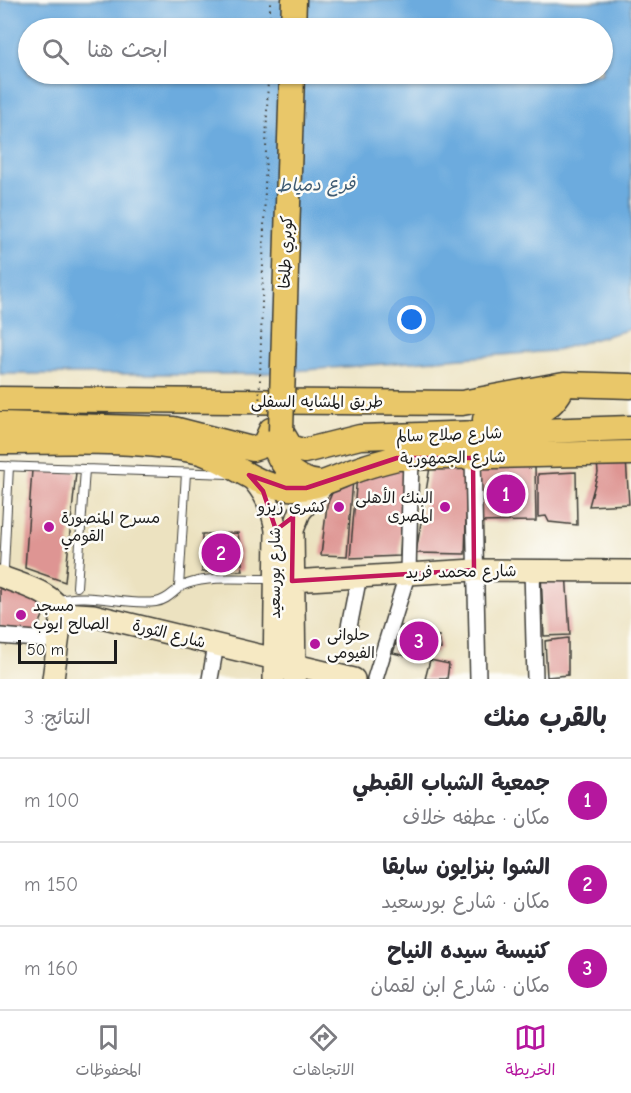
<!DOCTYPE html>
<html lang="ar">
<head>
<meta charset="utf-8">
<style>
	body { margin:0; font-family:"Comic Neue","Playpen Sans Arabic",sans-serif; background:#f2f2f3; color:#2b2b33; direction:rtl }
	.scale { position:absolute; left:18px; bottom:15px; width:99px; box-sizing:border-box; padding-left:6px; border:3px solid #1c1c1c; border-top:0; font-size:16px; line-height:21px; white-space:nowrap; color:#1c1c1c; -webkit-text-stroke:4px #fdfcf7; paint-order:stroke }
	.you { position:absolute; left:412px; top:320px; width:21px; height:21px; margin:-15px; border:4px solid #fff; border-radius:50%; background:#1a73e8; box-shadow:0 0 0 9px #1a73e833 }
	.badge { display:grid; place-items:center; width:39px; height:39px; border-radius:50%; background:#b5179e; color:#fff; font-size:20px; font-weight:700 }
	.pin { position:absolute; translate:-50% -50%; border:3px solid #fff; box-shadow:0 2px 6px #0006 }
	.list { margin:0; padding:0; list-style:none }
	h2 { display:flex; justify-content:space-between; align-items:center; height:78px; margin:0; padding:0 24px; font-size:26px }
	h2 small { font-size:20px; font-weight:400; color:#7c7c81 }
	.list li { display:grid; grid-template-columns:39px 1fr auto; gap:18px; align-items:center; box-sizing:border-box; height:84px; padding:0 24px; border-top:2px solid #e1e1e2 }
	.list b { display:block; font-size:22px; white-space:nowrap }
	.list p { margin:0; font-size:20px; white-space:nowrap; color:#7c7c81 }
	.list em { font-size:20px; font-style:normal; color:#7c7c81 }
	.icon { flex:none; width:33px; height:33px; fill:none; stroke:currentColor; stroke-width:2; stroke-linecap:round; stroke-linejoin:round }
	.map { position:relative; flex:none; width:631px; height:679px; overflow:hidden; direction:ltr }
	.search { position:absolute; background:#fff; box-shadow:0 2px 4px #0004; left:18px; right:18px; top:18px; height:66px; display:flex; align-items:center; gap:15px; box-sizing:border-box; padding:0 21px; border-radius:33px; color:#7c7c81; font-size:22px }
	.sheet { height:330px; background:#fff }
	nav { display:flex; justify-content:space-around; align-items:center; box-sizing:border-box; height:84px; border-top:2px solid #e1e1e2; background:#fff; font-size:16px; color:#7c7c81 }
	nav a { display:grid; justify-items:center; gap:3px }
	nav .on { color:#b5179e }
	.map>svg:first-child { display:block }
	.water { fill:#6cabde; stroke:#44647d; stroke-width:1.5; fill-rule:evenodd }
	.building { fill:#de9593 }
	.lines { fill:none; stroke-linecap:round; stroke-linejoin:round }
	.lane-casing { stroke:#3b3a35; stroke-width:10 }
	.street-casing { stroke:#3b3a35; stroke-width:18 }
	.secondary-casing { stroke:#3b3a35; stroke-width:24 }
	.primary-casing { stroke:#3b3a35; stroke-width:27 }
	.path { stroke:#3b3a35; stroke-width:2; stroke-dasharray:1.5 4.5; stroke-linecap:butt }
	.lane { stroke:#fff; stroke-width:8 }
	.street { stroke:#fff; stroke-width:15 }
	.secondary { stroke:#f6e9c3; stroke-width:21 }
	.primary { stroke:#e9c769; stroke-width:24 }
	.primary-bridge-casing { stroke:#3b3a35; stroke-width:27; stroke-linecap:butt }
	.path-bridge { stroke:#3b3a35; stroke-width:2; stroke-dasharray:1.5 4.5; stroke-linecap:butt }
	.primary-bridge { stroke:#e9c769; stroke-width:24 }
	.marked { fill:none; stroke:#c2185b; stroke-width:4.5; stroke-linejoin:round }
	.poi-dot { fill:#b5179e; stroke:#fdfcf7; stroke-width:2 }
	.labels { text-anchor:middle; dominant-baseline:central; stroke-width:5; stroke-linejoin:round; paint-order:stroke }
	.street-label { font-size:16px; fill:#1c1c1c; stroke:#fdfcf7 }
	.poi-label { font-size:16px; fill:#1c1c1c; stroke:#fdfcf7; text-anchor:start }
	.water-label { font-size:18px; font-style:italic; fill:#405c73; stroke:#fdfcf7 }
</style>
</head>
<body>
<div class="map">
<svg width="631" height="679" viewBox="0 0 631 679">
	<rect width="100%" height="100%" fill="#fdfcf7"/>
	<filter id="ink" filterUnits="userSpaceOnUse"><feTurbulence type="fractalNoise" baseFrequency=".0167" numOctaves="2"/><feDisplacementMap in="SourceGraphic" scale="12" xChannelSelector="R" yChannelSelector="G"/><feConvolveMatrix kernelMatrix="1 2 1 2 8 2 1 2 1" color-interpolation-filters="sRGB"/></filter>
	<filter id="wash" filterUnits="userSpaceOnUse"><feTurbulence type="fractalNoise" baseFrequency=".008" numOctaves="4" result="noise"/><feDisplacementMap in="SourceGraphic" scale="24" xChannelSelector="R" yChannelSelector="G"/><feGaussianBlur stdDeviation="1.35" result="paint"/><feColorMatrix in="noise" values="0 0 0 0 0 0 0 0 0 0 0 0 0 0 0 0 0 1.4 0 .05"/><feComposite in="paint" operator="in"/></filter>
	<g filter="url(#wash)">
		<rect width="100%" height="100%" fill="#ece2c0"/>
		<!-- water -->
		<path class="water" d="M 0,0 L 558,0 C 572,4 613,0 631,0 L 631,329 L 553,351 L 254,374 L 0,374 ZM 28,28 L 602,28 L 602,74 L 28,74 Z"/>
		<g id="blocks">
			<!-- building -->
			<path class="building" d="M 626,459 L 629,504 L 589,506 L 598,473 L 597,462 Z
				M 431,461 L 468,462 L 465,554 L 416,553 Z
				M 404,465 L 400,556 L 350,558 L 357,475 Z
				M 535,465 L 536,521 L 478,522 L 477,467 Z
				M 32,470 L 76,472 L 65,582 L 25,568 Z
				M 576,472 L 577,525 L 549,522 L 546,516 L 538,517 L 538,474 Z
				M 353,479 L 347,556 L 321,555 L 327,505 L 332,493 Z
				M 238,533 L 243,571 L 202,572 L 202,534 Z
				M 566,571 L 570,635 L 544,636 L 541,574 Z
				M 0,580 L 48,603 L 36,633 L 0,628 Z
				M 402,626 L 410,632 L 411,626 L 424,628 L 425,634 L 439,636 L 441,649 L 437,649 L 437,653 L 412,651 L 411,657 L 393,653 Z
				M 568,638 L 568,675 L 547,677 L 545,641 Z
				M 430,660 L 449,664 L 447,679 L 425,679 Z"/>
		</g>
	</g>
	<g filter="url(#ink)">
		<use href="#blocks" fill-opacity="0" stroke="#3b3a35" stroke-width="1.5"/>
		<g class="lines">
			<defs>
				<path id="lane" d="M 0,466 L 85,469 L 77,587
					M 85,469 L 229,474
					M 4,568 L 9,466
					M 179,587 L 186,473
					M 56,601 C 90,591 123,606 156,602 C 170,600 175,588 187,584 C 213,575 247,580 274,579"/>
				<path id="street" d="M 473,458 L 478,679
					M 532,570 L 535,679
					M 349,627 L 359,576
					M 0,636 L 60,641
					M 210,679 L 216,645
					M 375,679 L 408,572 L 411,458"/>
				<path id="secondary" d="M 249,475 C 265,493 272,507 276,530 L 274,679
					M 0,576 C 20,585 53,591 62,613 L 53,679
					M 292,581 L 474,570 L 631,571
					M 62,613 L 93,615 L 275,659
					M 295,665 L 354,679
					M 295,679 L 293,530 L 300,512 L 325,483"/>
				<path id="primary" d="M 293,28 L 294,0
					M 0,399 L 462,403 L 564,384 L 631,386
					M 485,419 C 519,416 549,420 564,384
					M 0,424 L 174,429 L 252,449 L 264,445 L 271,430
					M 271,430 C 275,459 289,480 319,483
					M 281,431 L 291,448 L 304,451 L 360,437 L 631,428
					M 0,442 C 61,442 136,438 196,451 C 229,458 254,487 288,488 C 316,490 337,476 362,468 C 373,464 385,461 397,458 L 631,453"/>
			</defs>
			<!-- lane casing -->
			<use href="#lane" class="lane-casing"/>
			<!-- street casing -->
			<use href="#street" class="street-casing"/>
			<!-- secondary casing -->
			<use href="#secondary" class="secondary-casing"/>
			<!-- primary casing -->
			<use href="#primary" class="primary-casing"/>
			<!-- path -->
			<path class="path" d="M 270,28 L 270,0"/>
			<!-- lane -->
			<use href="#lane" class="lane"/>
			<!-- street -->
			<use href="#street" class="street"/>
			<!-- secondary -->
			<use href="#secondary" class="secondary"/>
			<!-- primary -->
			<use href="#primary" class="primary"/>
			<defs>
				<path id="primary-bridge" d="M 281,431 L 292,74"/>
			</defs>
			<!-- primary-bridge casing -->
			<use href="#primary-bridge" class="primary-bridge-casing"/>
			<!-- path-bridge -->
			<path class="path-bridge" d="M 259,417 L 268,74"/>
			<!-- primary-bridge -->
			<use href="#primary-bridge" class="primary-bridge"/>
		</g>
	</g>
	<!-- marked area -->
	<path class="marked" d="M 397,458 L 473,458 L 474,570 L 292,581 L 293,517 L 276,530 L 263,491 L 249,475 L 286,488 L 306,488 Z"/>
	<!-- markers -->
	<g class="poi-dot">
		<circle cx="339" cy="507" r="6"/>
		<circle cx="445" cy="507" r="6"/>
		<circle cx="49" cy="527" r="6"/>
		<circle cx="21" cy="615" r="6"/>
		<circle cx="315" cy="644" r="6"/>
	</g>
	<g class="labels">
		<!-- street labels -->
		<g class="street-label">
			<text transform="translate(286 252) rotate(-88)">كوبري طلخا</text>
			<text x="317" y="402">طريق المشايه السفلى</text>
			<text transform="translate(449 435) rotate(-2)">شارع صلاح سالم</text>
			<text transform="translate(453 458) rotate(-1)">شارع الجمهورية</text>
			<text transform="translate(461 572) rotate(-1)">شارع محمد فريد</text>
			<text transform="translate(275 573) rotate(-90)">شارع بورسعيد</text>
			<text transform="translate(169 634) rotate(14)">شارع الثورة</text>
		</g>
		<!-- poi labels -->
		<g class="poi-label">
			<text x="433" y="498" text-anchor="end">البنك الأهلى<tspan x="433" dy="18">المصرى</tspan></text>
			<text x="327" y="507" text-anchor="end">كشرى زيزو</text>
			<text x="61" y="518">مسرح المنصورة<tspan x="61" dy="18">القومي</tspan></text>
			<text x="33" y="606">مسجد<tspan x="33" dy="18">الصالح ايوب</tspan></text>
			<text x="327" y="635">حلوانى<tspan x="327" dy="18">الفيومى</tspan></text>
		</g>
		<!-- water labels -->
		<g class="water-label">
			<text transform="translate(316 185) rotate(-1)">فرع دمياط</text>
		</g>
	</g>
</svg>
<div class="scale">50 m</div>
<div class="you"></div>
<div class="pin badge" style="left:506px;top:494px">1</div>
<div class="pin badge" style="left:221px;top:553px">2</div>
<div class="pin badge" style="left:419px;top:641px">3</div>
<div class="search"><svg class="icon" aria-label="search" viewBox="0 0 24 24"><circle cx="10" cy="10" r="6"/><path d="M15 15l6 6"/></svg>ابحث هنا</div>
</div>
<section class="sheet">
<h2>بالقرب منك<small>النتائج: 3</small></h2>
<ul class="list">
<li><span class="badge">1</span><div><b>جمعية الشباب القبطي</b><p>مكان · عطفه خلاف</p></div><em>100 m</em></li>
<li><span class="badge">2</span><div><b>الشوا بنزايون سابقا</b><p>مكان · شارع بورسعيد</p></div><em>150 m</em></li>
<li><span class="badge">3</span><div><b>كنيسة سيده النياح</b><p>مكان · شارع ابن لقمان</p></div><em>160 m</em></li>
</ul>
</section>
<nav>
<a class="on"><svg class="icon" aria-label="map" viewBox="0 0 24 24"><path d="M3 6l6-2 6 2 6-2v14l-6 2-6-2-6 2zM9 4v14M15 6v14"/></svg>الخريطة</a>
<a><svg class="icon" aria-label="directions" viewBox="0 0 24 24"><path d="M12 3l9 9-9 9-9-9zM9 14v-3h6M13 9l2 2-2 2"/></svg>الاتجاهات</a>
<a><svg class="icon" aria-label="saved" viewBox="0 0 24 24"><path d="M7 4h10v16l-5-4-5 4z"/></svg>المحفوظات</a>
</nav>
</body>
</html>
